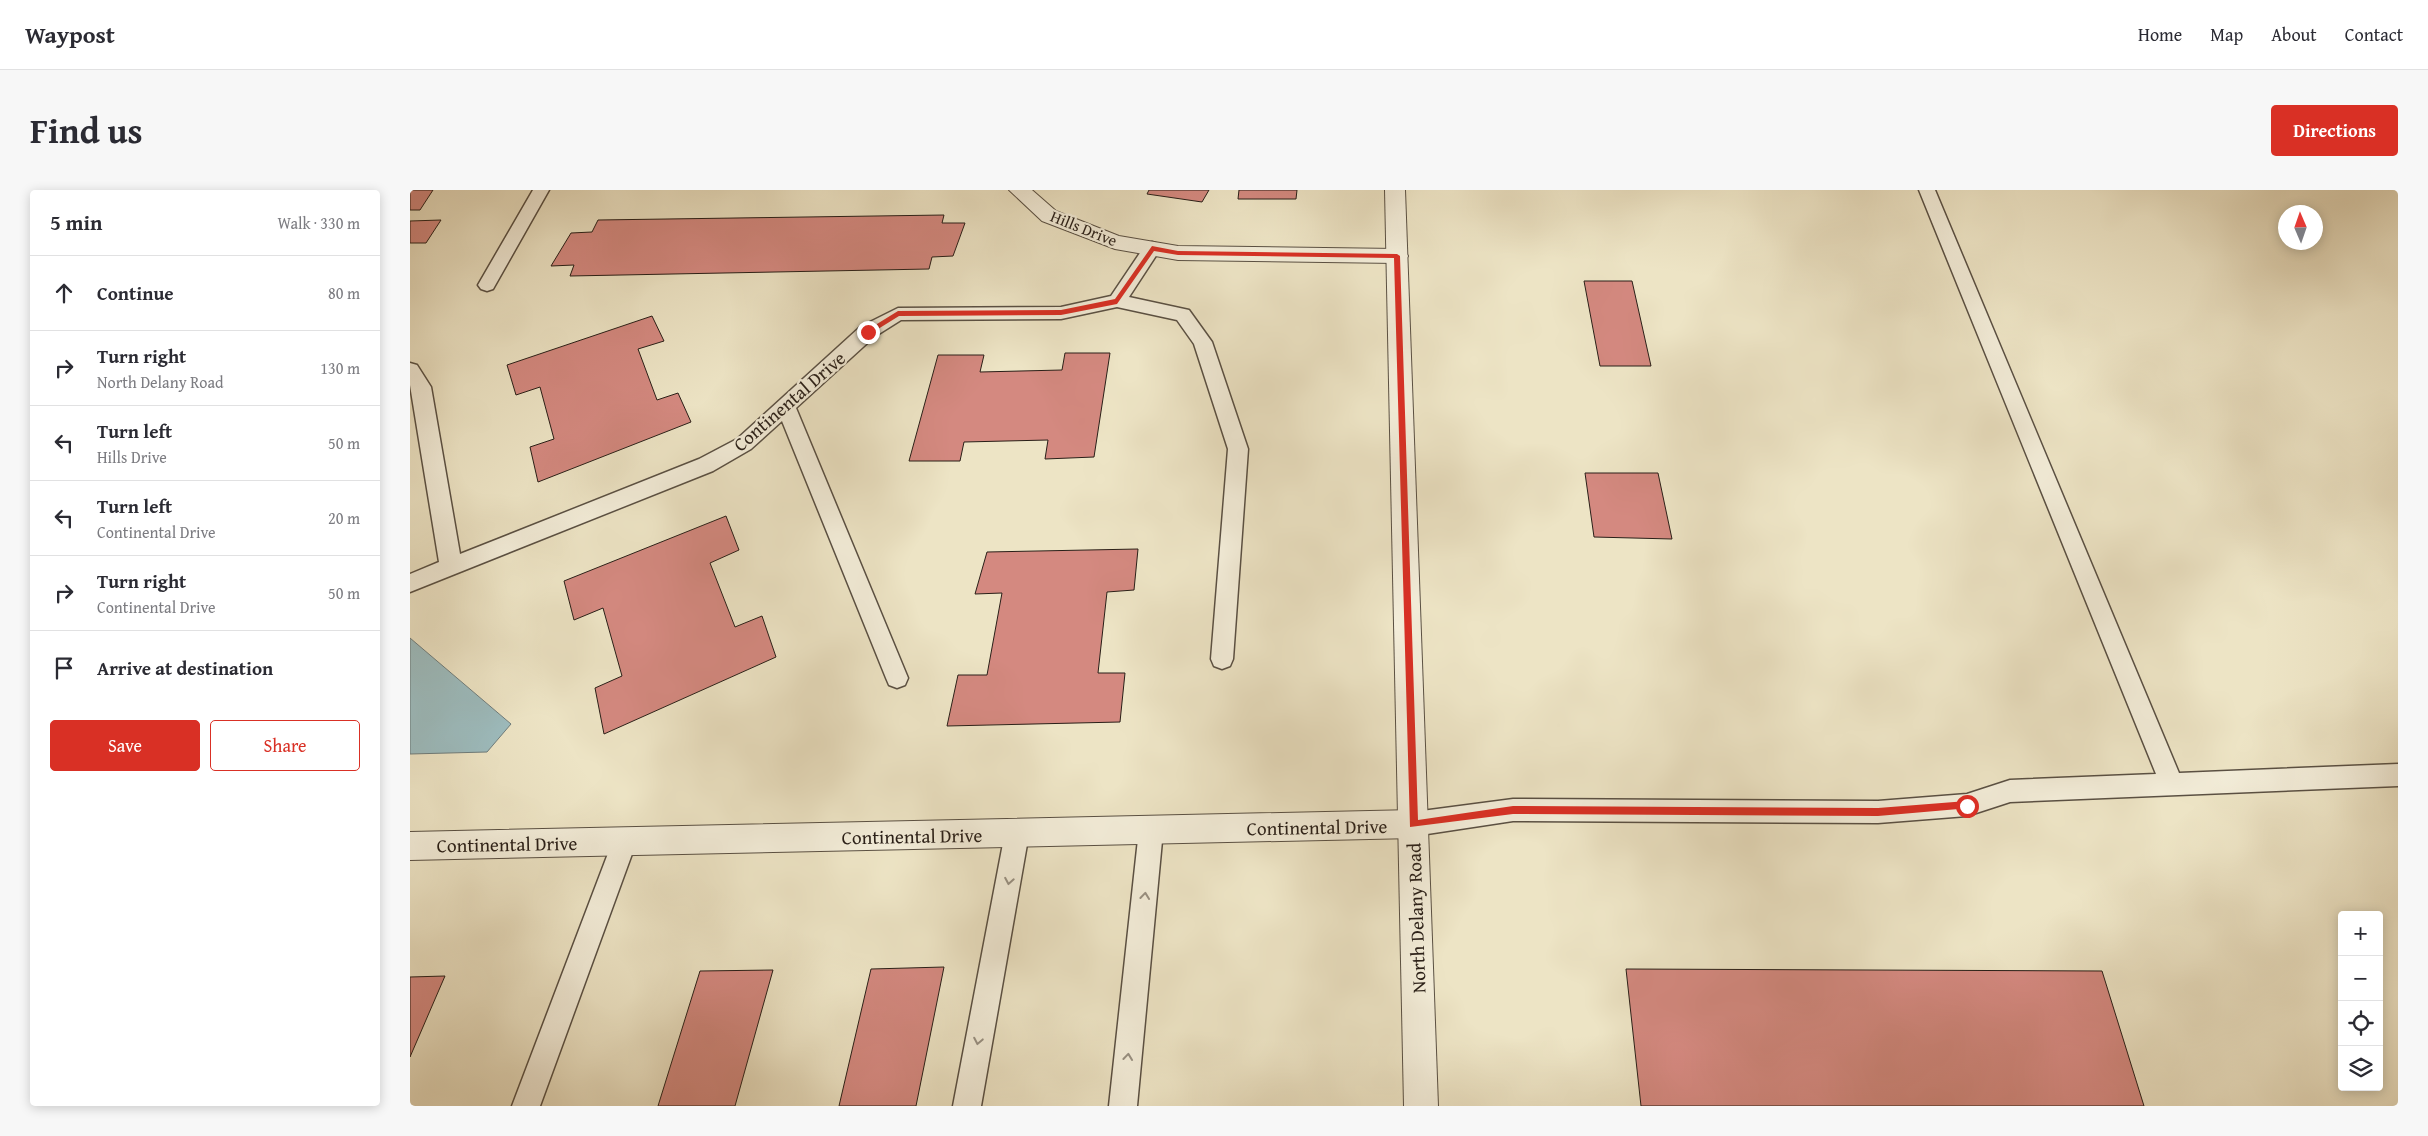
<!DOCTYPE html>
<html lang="en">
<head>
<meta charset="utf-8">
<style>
	body { margin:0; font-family:"Gentium Book Plus",serif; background:#f7f7f7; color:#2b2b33 }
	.controls { position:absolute; right:15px; bottom:15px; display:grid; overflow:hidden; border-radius:5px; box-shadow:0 2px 12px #0003 }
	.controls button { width:45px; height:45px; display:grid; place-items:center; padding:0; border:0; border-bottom:1px solid #e1e1e2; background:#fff; color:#2b2b33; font:25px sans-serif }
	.compass { position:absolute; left:1868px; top:15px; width:45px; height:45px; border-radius:50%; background:#fff; box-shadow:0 2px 12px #0003; rotate:358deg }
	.stop { position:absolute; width:15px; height:15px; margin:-11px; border:4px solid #d93025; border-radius:50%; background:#fff }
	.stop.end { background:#d93025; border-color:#fff; box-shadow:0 1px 5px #0008 }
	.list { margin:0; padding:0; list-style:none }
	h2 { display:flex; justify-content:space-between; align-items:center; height:65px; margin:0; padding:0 20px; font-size:21px }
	h2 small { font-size:16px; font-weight:400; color:#7c7c81 }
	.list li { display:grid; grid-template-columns:32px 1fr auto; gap:15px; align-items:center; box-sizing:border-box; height:75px; padding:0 20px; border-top:1px solid #e1e1e2 }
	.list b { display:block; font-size:19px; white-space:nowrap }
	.list p { margin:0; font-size:16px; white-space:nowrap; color:#7c7c81 }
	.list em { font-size:16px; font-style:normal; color:#7c7c81 }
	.actions { display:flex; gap:10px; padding:15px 20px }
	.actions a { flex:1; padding:11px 0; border:1px solid #d93025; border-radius:5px; text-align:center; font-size:18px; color:#d93025 }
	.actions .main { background:#d93025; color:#fff }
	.icon { flex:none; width:28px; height:28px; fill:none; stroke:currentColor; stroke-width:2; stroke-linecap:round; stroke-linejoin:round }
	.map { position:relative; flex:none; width:1988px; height:916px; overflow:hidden; border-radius:5px }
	header { display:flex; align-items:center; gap:30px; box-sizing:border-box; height:70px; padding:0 25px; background:#fff; border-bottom:1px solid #e1e1e2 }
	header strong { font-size:24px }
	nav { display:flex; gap:28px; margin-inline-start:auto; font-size:18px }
	.intro { display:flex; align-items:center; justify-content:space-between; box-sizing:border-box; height:120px; padding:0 30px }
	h1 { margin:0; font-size:35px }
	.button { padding:12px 22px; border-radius:5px; background:#d93025; color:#fff; font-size:18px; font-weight:700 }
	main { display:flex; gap:30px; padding:0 30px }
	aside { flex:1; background:#fff; border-radius:5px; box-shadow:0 2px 12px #0003 }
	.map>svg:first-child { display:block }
	.water { fill:#9dbcbe; stroke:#6f7d7c }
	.building { fill:#d48980; stroke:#291f18 }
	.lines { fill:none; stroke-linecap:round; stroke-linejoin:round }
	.service-casing { stroke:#5a5043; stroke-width:3 }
	.minor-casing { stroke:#5a5043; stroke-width:2 }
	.tertiary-casing { stroke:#5a5043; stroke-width:2 }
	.service { fill:#f3edd9; fill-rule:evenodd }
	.minor { fill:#f3edd9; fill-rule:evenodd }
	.tertiary { fill:#f3edd9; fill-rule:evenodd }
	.oneway { stroke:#989082 }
	.route { fill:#d93025 }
	.labels { text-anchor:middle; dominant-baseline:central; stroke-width:4.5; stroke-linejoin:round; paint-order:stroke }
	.far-street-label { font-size:16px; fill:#291f18; stroke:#f3edd9 }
	.street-label { font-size:19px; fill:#291f18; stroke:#f3edd9 }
</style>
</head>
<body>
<header>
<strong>Waypost</strong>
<nav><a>Home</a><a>Map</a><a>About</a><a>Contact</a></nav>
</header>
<div class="intro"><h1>Find us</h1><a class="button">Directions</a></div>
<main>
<aside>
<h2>5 min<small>Walk · 330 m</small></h2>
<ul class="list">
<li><svg class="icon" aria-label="ahead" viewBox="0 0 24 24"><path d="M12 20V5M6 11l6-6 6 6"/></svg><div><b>Continue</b></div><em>80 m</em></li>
<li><svg class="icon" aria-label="right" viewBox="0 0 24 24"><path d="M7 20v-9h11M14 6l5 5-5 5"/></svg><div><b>Turn right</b><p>North Delany Road</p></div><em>130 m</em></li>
<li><svg class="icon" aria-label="left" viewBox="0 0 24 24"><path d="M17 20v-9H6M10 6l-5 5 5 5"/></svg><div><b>Turn left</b><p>Hills Drive</p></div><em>50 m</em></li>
<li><svg class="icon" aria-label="left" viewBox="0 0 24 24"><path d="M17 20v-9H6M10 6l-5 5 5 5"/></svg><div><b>Turn left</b><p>Continental Drive</p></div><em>20 m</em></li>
<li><svg class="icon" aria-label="right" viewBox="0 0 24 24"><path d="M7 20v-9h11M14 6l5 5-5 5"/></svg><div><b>Turn right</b><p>Continental Drive</p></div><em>50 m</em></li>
<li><svg class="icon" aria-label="arrive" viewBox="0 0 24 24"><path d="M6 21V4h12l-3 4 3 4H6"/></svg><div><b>Arrive at destination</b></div></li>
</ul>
<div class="actions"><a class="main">Save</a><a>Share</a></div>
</aside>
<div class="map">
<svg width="1988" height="916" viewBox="0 0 1988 916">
	<rect width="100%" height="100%" fill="#ede4c5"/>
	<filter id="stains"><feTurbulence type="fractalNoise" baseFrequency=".004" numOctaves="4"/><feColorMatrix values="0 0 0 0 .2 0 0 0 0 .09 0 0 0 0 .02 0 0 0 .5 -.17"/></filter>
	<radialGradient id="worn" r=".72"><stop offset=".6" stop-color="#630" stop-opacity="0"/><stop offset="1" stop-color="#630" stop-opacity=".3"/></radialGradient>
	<!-- water -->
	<path class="water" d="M 0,448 L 101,534 L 77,562 L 0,564 Z"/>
	<!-- building -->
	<path class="building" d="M 0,0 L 23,0 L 10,20 L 0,20 Z
		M 739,0 L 799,0 L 792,12 L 737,4 Z
		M 829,0 L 887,0 L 886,9 L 828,9 Z
		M 534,25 L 532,33 L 555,33 L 543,66 L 522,67 L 519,79 L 160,86 L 164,75 L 141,76 L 161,43 L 182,42 L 188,30 Z
		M 31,30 L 16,53 L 0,53 L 0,31 Z
		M 1174,91 L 1222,91 L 1241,176 L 1190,176 Z
		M 242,126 L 254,151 L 228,159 L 247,210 L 268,203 L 281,232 L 128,292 L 120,257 L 144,249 L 130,197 L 106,205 L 97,175 Z
		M 655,163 L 700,163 L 684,267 L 635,269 L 638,250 L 554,252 L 550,271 L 499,271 L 528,165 L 574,165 L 570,182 L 652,180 Z
		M 1175,283 L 1248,283 L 1262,349 L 1184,347 Z
		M 316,326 L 329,360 L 300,373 L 325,437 L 352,426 L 366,467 L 194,544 L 185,498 L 212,486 L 193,418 L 164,430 L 154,391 Z
		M 728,359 L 724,400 L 697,402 L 688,483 L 715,483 L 710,532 L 537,536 L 548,485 L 577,485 L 592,403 L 565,404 L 577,362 Z
		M 534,777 L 506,916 L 429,916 L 461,779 Z
		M 1216,779 L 1692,781 L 1734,916 L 1231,916 Z
		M 363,780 L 325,916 L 248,916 L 290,781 Z
		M 35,786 L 0,867 L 0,787 Z"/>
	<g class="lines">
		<defs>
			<path id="service" d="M 123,0 L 139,0 L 83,99 L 77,101 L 71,99 L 68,95 Z
				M 1509,0 L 1525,0 L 1769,583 L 1988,574 L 1988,596 L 1600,612 L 1557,626 L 1468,633 L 1103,631 L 1004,646 L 995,642 L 992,634 L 995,626 L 1004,622 L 1103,609 L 1468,611 L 1557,604 L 1600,590 L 1746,584 Z
				M 742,52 L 748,54 L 751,58 L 719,107 L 779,120 L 802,152 L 838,259 L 823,469 L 820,476 L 812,479 L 804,476 L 801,469 L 818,259 L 784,154 L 767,130 L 707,117 L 651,129 L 491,130 L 464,147 L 386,218 L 498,488 L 495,495 L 487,498 L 479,495 L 476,488 L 372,231 L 341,259 L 303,281 L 0,402 L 0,384 L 29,372 L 0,195 L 0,173 L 7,175 L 21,197 L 50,364 L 289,269 L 327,249 L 450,137 L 488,118 L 651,117 L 701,106 L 736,54 Z
				M 741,628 L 750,632 L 753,640 L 727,916 L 699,916 L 729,640 L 732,632 Z
				M 607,631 L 616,635 L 619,643 L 571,916 L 543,916 L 595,643 L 598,635 Z
				M 214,641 L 223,645 L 226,653 L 130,916 L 102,916 L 202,653 L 205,645 Z"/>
			<path id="minor" d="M 599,0 L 622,0 L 646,21 L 709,46 L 768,56 L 987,59 L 995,61 L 998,66 L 995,71 L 987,73 L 768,70 L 705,59 L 632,31 Z
				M 1004,620 L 1015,624 L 1019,634 L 1015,644 L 1004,648 L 0,670 L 0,642 Z"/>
			<path id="tertiary" d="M 975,0 L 995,0 L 1028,916 L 994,916 Z"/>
		</defs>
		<!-- service casing -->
		<use href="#service" class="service-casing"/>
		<!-- minor casing -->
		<use href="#minor" class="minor-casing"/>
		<!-- tertiary casing -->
		<use href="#tertiary" class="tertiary-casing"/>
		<!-- service -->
		<use href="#service" class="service"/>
		<!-- minor -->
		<use href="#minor" class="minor"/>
		<!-- tertiary -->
		<use href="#tertiary" class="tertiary"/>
	</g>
	<!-- one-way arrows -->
	<defs><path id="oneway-chevron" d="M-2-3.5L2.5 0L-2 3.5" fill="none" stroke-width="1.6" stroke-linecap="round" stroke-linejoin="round" transform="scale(1.25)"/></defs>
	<g class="oneway">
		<use href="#oneway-chevron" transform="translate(599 691) rotate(100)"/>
		<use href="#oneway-chevron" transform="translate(735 706) rotate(-84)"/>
		<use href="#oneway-chevron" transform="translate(568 851) rotate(101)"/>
		<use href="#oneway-chevron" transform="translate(718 867) rotate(-84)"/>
	</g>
	<!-- route -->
	<path class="route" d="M 742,56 L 768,61 L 987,64 L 990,66 L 1008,630 L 1103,616 L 1468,618 L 1557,611 L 1561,616 L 1560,618 L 1468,626 L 1103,624 L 1000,637 L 984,68 L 768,65 L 744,61 L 707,114 L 651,125 L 489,126 L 460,144 L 454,142 L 488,121 L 651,120 L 705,109 Z"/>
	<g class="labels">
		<!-- far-street labels -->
		<g class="far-street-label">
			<text transform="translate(674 38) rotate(22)">Hills Drive</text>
		</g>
		<!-- street labels -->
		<g class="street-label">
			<text transform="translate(379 211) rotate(-41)">Continental Drive</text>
			<text transform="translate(907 637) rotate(-1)">Continental Drive</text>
			<text transform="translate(502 646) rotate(-1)">Continental Drive</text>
			<text transform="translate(97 654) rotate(-1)">Continental Drive</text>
			<text transform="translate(1006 728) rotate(-92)">North Delany Road</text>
		</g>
	</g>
	<rect width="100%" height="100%" filter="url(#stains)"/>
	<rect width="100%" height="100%" fill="url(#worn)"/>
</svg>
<div class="controls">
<button>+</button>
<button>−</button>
<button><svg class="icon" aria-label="locate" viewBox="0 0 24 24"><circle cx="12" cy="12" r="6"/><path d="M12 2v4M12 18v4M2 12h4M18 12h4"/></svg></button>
<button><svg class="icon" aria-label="layers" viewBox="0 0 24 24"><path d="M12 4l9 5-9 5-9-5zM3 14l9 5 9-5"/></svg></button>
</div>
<svg class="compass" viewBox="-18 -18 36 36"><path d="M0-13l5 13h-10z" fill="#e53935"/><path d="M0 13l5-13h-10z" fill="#7c7c81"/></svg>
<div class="stop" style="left:1557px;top:616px"></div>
<div class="stop end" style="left:458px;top:142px"></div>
</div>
</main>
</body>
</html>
